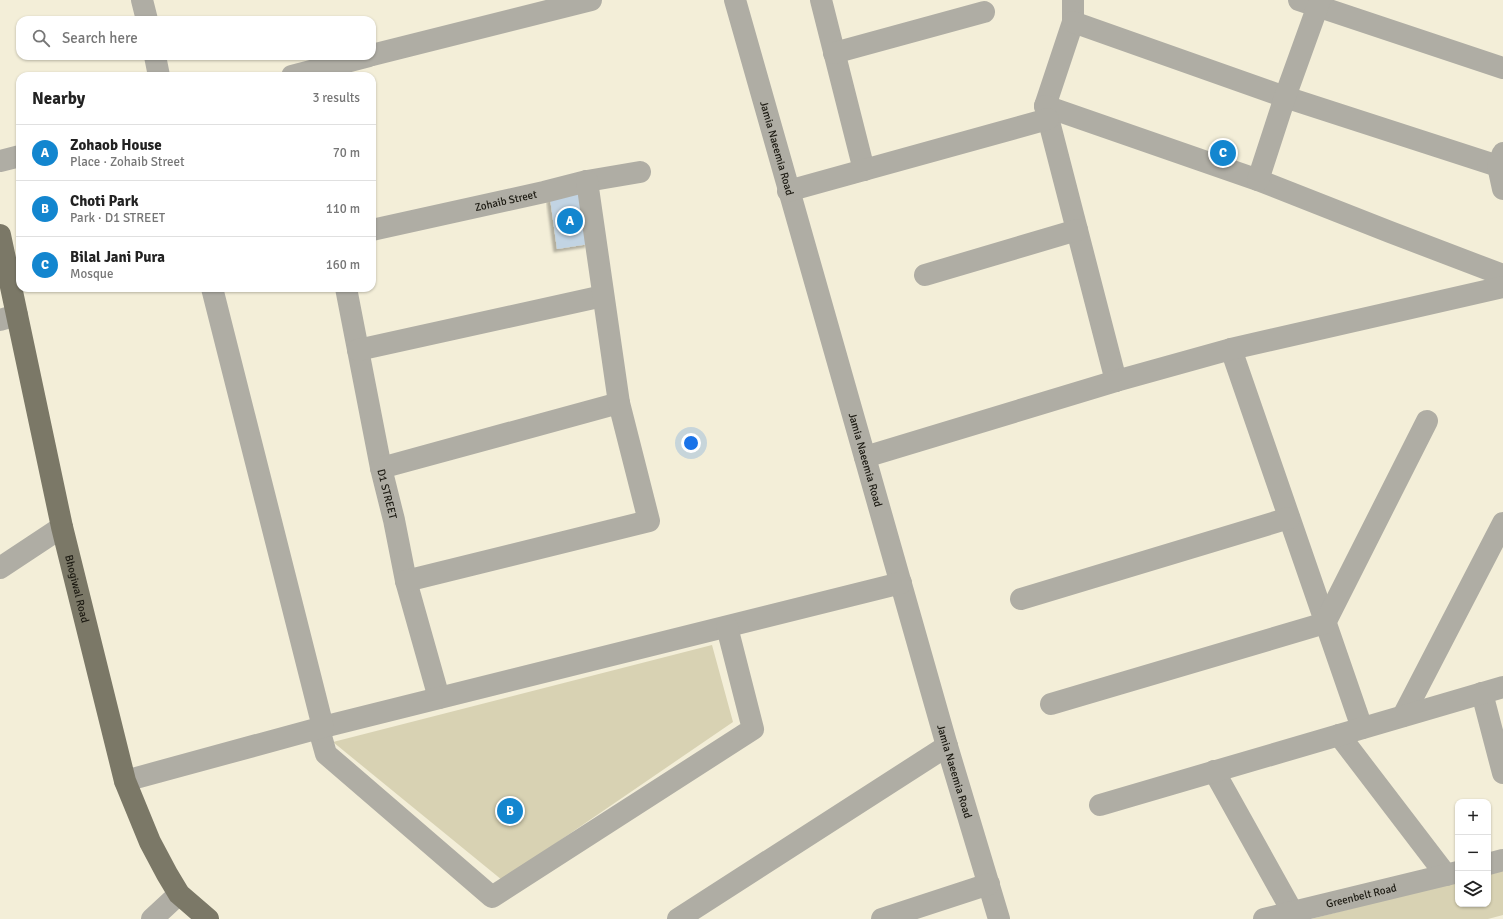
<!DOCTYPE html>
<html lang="en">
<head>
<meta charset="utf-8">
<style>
	body { margin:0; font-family:Signika,sans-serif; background:#f2f2f2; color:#222 }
	.controls { position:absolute; right:12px; bottom:12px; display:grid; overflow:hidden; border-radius:8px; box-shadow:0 1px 3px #0004 }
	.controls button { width:36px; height:36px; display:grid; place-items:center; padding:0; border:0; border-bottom:1px solid #e0e0e0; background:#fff; color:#222; font:20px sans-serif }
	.you { position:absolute; left:691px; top:443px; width:14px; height:14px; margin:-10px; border:3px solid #fff; border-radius:50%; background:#1a73e8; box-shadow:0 0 0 6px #1a73e833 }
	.badge { display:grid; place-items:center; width:26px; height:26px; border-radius:50%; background:#1386cf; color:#fff; font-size:13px; font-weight:700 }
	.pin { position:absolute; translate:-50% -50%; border:2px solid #fff; box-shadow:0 1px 4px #0006 }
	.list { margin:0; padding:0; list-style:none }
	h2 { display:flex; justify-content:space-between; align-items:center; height:52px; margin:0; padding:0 16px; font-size:17px }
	h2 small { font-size:13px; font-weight:400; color:#767676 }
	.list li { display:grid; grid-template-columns:26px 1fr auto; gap:12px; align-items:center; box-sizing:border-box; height:56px; padding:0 16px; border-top:1px solid #e0e0e0 }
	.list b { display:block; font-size:15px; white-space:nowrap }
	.list p { margin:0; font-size:13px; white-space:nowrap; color:#767676 }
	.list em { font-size:13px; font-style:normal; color:#767676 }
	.icon { flex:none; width:22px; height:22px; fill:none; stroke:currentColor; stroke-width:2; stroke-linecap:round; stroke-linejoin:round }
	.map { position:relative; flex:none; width:1503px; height:919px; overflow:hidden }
	.search { position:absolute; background:#fff; box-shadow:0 1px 3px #0004; left:16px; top:16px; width:360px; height:44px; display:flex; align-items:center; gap:10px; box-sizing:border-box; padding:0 14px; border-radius:12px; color:#767676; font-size:15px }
	.panel { position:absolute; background:#fff; box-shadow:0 1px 3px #0004; left:16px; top:72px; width:360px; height:220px; border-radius:12px }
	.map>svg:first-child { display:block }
	.green { fill:#d8d2b3 }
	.building { fill:#c2d4e3; filter:url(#shadow) }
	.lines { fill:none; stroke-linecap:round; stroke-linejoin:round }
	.minor { stroke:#afada4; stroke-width:22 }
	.major { stroke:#7b7867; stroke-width:22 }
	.labels { text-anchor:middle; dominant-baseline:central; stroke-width:3; stroke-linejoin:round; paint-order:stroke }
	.street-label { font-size:11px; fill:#1b1911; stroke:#f3eed8 }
</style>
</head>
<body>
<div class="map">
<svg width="1503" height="919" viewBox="0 0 1503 919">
	<defs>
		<filter id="shadow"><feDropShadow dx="-3.5" dy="3.5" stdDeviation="1" flood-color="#0004"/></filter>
	</defs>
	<rect width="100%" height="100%" fill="#f3eed8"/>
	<!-- green -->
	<path class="green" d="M 712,645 L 733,722 L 502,880 L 333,742 Z
		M 1503,869 L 1503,915 L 1488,919 L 1311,919 L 1458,881 L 1458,904 L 1488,904 L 1488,873 Z"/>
	<!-- building -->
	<path class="building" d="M 583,189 L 589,244 L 557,249 L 550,198 Z"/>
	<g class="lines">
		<!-- minor -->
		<g class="minor">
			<path d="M 142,0 L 147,20"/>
			<path id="s1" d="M 735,0 L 947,746 L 999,919"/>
			<path d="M 821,0 L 864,170"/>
			<path d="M 1073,0 L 1073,22 L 1045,106 L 1116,381"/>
			<path d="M 1299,0 L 1503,68"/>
			<path d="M 1073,22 L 1285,97 L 1498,166"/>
			<path d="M 834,53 L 984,12"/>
			<path d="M 372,55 L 591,0"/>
			<path d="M 155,56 L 159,76"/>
			<path d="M 292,76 L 369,56"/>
			<path d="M 1045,106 L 1258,180 L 1390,232 L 1500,274 L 1503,277"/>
			<path d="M 1503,153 L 1498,166 L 1503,189"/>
			<path d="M 0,161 L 20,156"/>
			<path d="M 1258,180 L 1285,97 L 1320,0"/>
			<path d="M 788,191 L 1048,119"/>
			<path id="s2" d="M 372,230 L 544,192 L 587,181 L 640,172"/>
			<path d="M 925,275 L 1077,230"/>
			<path id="s3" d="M 346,288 L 381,468 L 394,520 L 406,581 L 439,698"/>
			<path d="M 0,320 L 17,315"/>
			<path d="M 1231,349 L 1362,728"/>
			<path d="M 358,350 L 603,296"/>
			<path d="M 865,457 L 1116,381 L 1231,349 L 1503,287"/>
			<path d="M 381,468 L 619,403"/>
			<path d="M 0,568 L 62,527"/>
			<path d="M 406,581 L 649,521 L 619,403 L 587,181"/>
			<path d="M 1021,599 L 1289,518"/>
			<path d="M 1482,693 L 1503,773"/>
			<path d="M 1051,704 L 1325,623 L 1427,421"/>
			<path d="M 1403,716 L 1503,523"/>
			<path d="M 323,727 L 901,583"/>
			<path d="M 319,729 L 326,754 L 492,897 L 753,729 L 727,627"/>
			<path d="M 1339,735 L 1446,875"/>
			<path d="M 1214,771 L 1292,911"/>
			<path d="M 125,781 L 323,727 L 212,288"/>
			<path d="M 1100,805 L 1503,687"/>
			<path d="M 1488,864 L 1503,860"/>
			<path d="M 152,919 L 179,894"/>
			<path d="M 678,919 L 947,746"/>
			<path d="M 882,919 L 989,884"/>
			<path id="s4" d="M 1264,919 L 1458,872"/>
		</g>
		<!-- major -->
		<path class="major" id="s5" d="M 0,235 L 62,527 L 125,781 L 150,842 L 167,874 L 179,894 L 208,919"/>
	</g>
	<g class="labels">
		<!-- street labels -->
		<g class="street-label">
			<text stroke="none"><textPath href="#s1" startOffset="154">Jamia Naeemia Road</textPath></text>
			<text stroke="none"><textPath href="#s2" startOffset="137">Zohaib Street</textPath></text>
			<text stroke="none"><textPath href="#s1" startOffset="478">Jamia Naeemia Road</textPath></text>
			<text stroke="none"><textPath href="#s3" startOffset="210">D1 STREET</textPath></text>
			<text stroke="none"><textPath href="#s5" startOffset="362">Bhogiwal Road</textPath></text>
			<text stroke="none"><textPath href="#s1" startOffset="802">Jamia Naeemia Road</textPath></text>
			<text stroke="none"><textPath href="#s4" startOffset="100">Greenbelt Road</textPath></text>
		</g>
	</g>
</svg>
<div class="controls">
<button>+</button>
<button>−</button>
<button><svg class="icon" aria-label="layers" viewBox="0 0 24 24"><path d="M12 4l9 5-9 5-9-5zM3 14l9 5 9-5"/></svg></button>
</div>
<div class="you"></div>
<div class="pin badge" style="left:570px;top:221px">A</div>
<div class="pin badge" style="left:510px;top:811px">B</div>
<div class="pin badge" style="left:1223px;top:153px">C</div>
<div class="search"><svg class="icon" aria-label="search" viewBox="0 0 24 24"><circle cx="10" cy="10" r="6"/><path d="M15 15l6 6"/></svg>Search here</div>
<section class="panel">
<h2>Nearby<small>3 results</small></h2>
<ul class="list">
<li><span class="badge">A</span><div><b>Zohaob House</b><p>Place · Zohaib Street</p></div><em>70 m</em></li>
<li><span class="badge">B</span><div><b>Choti Park</b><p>Park · D1 STREET</p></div><em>110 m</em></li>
<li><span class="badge">C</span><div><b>Bilal Jani Pura</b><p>Mosque</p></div><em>160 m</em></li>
</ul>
</section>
</div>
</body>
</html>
